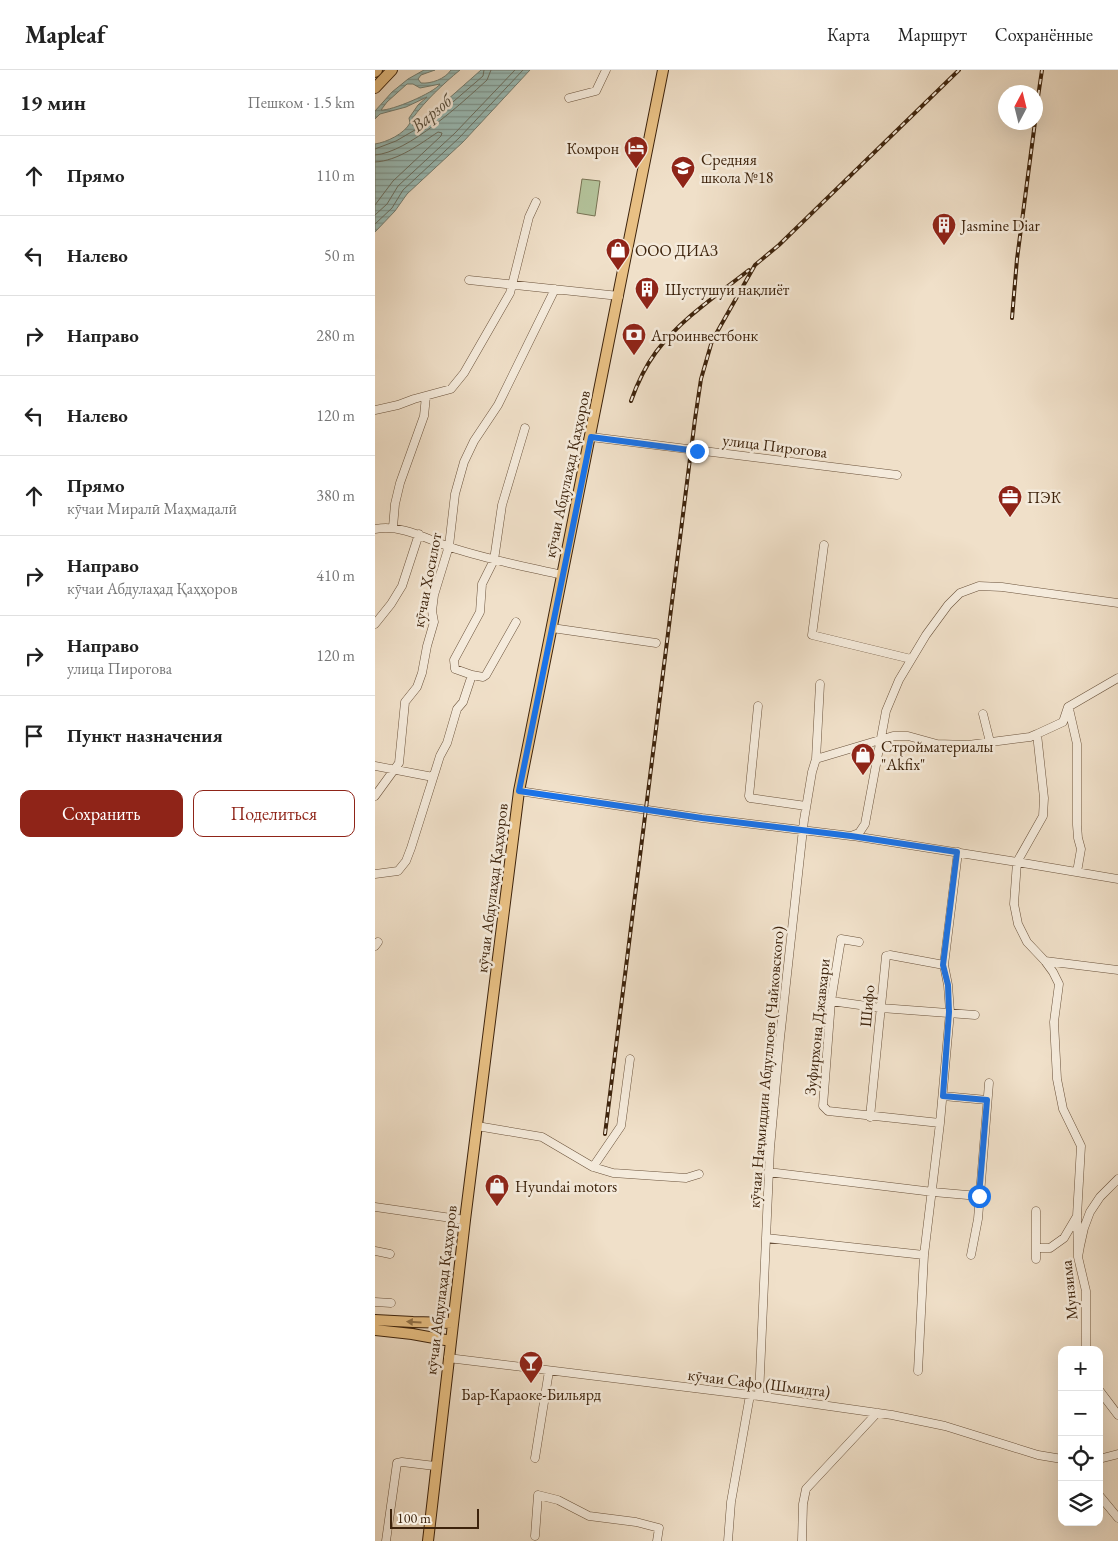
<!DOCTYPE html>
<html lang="ru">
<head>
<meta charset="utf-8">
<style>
	body { margin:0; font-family:"EB Garamond",serif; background:#f6f6f6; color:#222 }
	.controls { position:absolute; right:15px; bottom:15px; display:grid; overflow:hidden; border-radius:10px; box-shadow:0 5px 20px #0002 }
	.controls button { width:45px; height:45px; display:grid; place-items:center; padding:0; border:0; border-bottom:1px solid #e0e0e0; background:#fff; color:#222; font:25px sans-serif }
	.compass { position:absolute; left:623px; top:15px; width:45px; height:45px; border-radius:50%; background:#fff; box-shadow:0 5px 20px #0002; rotate:7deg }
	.scale { position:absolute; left:15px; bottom:12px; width:89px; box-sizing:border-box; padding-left:5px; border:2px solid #3d230c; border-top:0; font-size:14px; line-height:18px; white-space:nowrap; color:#3d230c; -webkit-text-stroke:4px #f5ebdc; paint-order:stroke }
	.stop { position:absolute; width:15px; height:15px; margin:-11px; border:4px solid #1a73e8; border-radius:50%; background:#fff }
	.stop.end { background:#1a73e8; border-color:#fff; box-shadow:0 1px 5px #0008 }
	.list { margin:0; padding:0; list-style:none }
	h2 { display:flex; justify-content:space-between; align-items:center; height:65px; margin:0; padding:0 20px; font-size:21px }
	h2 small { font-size:16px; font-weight:400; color:#767676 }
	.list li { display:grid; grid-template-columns:32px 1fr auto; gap:15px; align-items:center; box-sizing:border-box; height:80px; padding:0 20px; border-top:1px solid #e0e0e0 }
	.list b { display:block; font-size:19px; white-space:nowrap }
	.list p { margin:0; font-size:16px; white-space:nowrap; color:#767676 }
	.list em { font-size:16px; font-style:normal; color:#767676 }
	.actions { display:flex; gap:10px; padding:15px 20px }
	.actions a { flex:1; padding:11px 0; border:1px solid #8f2418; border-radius:10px; text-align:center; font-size:18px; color:#8f2418 }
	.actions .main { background:#8f2418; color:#fff }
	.icon { flex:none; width:28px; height:28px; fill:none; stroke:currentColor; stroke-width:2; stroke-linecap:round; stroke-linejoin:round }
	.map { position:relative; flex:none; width:743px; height:1471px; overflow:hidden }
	header { display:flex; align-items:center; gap:30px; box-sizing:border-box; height:70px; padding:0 25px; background:#fff; border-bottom:1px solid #e0e0e0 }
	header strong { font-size:24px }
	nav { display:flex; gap:28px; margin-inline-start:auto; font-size:18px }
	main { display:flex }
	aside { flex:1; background:#fff }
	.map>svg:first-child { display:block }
	.pitch { fill:#b4c39b; stroke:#787354 }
	.water { fill:url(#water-rules); stroke:#757f73; fill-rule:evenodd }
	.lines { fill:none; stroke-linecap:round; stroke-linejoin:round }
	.shore { stroke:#6c7062; stroke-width:1 }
	.minor-casing { stroke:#6a523b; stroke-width:9 }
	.major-casing { stroke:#3d230c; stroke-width:12 }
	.minor { stroke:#f5ebdc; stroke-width:8 }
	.major { stroke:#e8c084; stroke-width:10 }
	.rail-casing { stroke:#3d230c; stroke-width:4 }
	.rail { stroke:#f5ebdc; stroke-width:2; stroke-dasharray:5.5; stroke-linecap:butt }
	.oneway { fill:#927248 }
	.route { stroke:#1a73e8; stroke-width:6 }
	.labels { text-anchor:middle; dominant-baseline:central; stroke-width:5; stroke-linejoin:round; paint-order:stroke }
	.poi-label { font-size:16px; fill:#3d230c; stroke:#f5ebdc; text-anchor:start }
	.street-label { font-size:16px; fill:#3d230c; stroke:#f5ebdc }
	.water-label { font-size:18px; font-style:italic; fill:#595140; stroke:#f5ebdc }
</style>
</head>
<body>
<header>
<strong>Mapleaf</strong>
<nav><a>Карта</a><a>Маршрут</a><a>Сохранённые</a></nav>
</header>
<main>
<aside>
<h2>19 мин<small>Пешком · 1.5 km</small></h2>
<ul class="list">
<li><svg class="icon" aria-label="ahead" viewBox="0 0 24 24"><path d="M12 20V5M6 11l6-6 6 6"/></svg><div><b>Прямо</b></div><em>110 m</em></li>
<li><svg class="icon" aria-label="left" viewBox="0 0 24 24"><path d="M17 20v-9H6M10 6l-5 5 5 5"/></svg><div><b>Налево</b></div><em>50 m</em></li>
<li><svg class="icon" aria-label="right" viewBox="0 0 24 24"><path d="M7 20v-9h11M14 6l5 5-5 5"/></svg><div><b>Направо</b></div><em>280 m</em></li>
<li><svg class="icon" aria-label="left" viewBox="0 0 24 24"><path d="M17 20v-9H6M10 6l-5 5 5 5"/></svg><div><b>Налево</b></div><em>120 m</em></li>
<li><svg class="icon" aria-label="ahead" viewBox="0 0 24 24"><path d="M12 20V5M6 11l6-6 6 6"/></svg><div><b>Прямо</b><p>кӯчаи Миралӣ Маҳмадалӣ</p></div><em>380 m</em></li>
<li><svg class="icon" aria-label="right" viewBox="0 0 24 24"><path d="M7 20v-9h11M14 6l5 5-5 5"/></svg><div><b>Направо</b><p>кӯчаи Абдулаҳад Қаҳҳоров</p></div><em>410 m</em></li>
<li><svg class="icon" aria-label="right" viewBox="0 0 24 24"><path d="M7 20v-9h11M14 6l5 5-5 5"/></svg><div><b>Направо</b><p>улица Пирогова</p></div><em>120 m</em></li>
<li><svg class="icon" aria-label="arrive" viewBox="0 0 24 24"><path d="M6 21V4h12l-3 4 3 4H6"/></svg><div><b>Пункт назначения</b></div></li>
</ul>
<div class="actions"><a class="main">Сохранить</a><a>Поделиться</a></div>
</aside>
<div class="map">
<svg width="743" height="1471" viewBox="0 0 743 1471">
	<defs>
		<pattern id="water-rules" width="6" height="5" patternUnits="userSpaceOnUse" patternTransform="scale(1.25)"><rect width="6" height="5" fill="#9abdb8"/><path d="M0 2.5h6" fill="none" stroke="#7f9994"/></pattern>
	</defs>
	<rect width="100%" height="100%" fill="#f0e0c9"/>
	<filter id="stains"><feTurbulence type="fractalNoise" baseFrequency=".004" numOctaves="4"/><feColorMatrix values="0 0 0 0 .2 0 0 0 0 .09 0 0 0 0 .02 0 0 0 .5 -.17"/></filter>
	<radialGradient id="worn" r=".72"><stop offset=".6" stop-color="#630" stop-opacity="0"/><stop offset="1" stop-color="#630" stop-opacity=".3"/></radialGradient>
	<!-- pitch -->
	<path class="pitch" d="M 207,109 L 225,111 L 220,146 L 202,143 Z"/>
	<!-- water -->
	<path class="water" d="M 49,0 L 60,0 L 46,5 L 43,9 L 46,13 C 56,14 70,9 76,0 L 85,0 C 68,14 50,31 37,49 L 38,56 L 54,46 L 106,0 L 155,0 L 88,72 L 32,124 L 20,141 L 0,162 L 0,74 C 12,72 29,64 35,53 L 34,48 L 43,35 L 52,27 L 31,37 L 5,44 L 0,49 L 0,41 L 17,22 L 33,9 ZM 32,14 L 38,14 L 45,18 L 65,14 C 59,23 16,41 6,40 L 12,32 Z"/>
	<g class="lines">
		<!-- shore -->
		<path class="shore" d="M 0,79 L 21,71 L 57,50 L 108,6 L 109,0
			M 0,85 C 33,83 88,32 112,10 L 116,0
			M 0,92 C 23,91 45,74 63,62 L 67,63 L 66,66 L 18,111 L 0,135
			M 0,145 L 12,134 L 23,116 L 80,63 L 140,0
			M 0,154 L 17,138 L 28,120 L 84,68 L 148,0"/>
		<defs>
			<path id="minor" d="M 194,28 L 221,21 L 231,0
				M 94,210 L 244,226
				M 0,340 L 23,335 L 39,329 L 76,319 L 89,303 L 135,223 L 154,147 L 161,132
				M 216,367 L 522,405
				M 18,457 L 20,434 L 25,413 L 49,346 L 51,326
				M 0,459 C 30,454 54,471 81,479 C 116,490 152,497 187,505
				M 449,475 L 437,565 L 536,589
				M 0,554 L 16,534 L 27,516 L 44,464
				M 177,558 L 281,573
				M 97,605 L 80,599 L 79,590 L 105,542 L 107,514 L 119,490 L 127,435 L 150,358
				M 383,636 L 374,726 L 375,728 L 431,736
				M 694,639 L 702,674 L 702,755 L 703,768 L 706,779 L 702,802
				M 608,644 L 615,672
				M 441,689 L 445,614
				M 0,696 L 58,707
				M 144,721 L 327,748 L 476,766 L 484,763 L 490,754 L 511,641 L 524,610 L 551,565 L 573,535 L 585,523 L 604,516 L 627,517 L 743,533
				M 0,726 L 24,693 L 30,632 L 42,617 L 47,603 L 52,576 L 59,552 L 57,541 L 59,525 L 74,476 L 80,424 L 89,392 L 99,371 L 123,335 L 180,219
				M 478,766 L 642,792 L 668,746 L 669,728 L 662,664 L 688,652 L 693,637 L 743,608
				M 0,804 L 23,801 L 31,791 L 36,778 L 65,686 L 72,673 L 82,639 L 88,632 L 97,605 L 108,607 L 111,605 L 141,552
				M 484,872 L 466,869 L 456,931 L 448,1036 L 453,1041 L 565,1053
				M 0,876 L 3,872
				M 670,891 L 743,900
				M 456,931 L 506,938 L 600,945
				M 568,1026 L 612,1030
				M 495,1047 L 511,886 L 515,885 L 569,895
				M 102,1056 L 167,1067 L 218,1097 L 238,1103 L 311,1108 L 324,1104
				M 218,1097 L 246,1056 L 255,989
				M 393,1102 L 558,1122 L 604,1126
				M 0,1137 L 90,1150
				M 661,1141 L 661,1189
				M 391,1168 L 549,1185
				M 662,1178 L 675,1178 L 689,1168 L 702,1146
				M 0,1181 L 15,1184
				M 596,1185 L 603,1149 L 614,1013
				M 703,1187 L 702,1146 L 706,1076 L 688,1039 L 682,1009 L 679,952 L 684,914 L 678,902 L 670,891 L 652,872 L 643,854 L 639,834 L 642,792 L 743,809
				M 0,1232 L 16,1233
				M 711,1280 L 711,1221 L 703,1187 L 705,1176 L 709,1158 L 715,1142 L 725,1127 L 743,1109
				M 73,1288 L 384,1326 L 517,1345 L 570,1356 L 663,1385 L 687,1389
				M 543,1301 L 549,1185 L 565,1053 L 575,942 L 573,915 L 569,895 L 583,782
				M 724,1320 L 743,1345
				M 384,1326 L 395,1078 L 405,968 L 429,750 L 437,702 L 441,689 L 518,666 L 533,666 L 562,674 L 593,675 L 655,667 L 662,664
				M 160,1388 L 174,1301
				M 724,1389 L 743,1384
				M 724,1425 L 743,1448
				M 160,1466 L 163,1425 L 183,1430 L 214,1446 L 261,1452 L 284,1458 L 282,1471
				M 11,1471 L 22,1393 L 27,1392 L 60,1396
				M 353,1471 L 356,1432 L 375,1325
				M 427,1471 L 428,1434 L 431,1419 L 502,1343"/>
			<path id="major" d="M 0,2 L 2,0
				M 0,18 L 17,0
				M 0,1250 L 38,1252 L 78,1253
				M 0,1260 L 37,1264 L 76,1271
				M 53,1471 L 90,1150 L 144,721 L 288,0"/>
		</defs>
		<!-- minor casing -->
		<use href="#minor" class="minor-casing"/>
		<!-- major casing -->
		<use href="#major" class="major-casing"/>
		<!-- minor -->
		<use href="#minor" class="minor"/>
		<!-- major -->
		<use href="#major" class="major"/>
		<defs>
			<path id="rail" d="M 660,47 L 667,0
				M 637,248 L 642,189 L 660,52
				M 256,331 C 262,314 270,297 281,282 C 305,250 342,225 374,200
				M 230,1064 L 320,349 L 326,309 L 337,271 L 380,195 L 404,175 L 584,0"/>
		</defs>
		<!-- rail casing -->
		<use href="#rail" class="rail-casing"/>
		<!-- rail -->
		<use href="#rail" class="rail"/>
	</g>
	<!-- one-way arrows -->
	<defs><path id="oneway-solid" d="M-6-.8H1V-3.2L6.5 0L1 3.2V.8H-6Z" transform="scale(1.25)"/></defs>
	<use class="oneway" href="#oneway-solid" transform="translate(39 1252) rotate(-177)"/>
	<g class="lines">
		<!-- route -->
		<path class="route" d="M 322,381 L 216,367 L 144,721 L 327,748 L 476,766 L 582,782 L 568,895 L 573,915 L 574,942 L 568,1026 L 612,1030 L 604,1126"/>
	</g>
	<!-- icons -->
	<defs>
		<symbol id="hotel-pin" viewBox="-11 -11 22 30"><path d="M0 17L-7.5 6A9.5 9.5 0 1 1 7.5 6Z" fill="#8f2418" stroke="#f5ebdc"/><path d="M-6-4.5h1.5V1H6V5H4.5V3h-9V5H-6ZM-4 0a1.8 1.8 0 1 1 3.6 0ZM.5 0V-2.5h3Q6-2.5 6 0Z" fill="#fff"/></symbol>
		<symbol id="school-pin" viewBox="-11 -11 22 30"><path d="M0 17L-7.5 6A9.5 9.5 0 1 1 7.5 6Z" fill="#8f2418" stroke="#f5ebdc"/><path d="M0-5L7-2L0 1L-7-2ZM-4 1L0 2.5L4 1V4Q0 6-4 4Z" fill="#fff"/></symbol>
		<symbol id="building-pin" viewBox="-11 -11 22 30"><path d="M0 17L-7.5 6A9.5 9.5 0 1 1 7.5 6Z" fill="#8f2418" stroke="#f5ebdc"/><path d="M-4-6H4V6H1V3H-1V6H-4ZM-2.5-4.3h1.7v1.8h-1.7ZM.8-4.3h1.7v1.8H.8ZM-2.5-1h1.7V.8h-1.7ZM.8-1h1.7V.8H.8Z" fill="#fff"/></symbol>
		<symbol id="shop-pin" viewBox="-11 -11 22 30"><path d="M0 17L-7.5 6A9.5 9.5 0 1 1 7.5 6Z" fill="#8f2418" stroke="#f5ebdc"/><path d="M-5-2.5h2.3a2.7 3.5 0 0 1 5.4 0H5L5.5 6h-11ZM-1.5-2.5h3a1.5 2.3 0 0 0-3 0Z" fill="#fff"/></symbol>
		<symbol id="bank-pin" viewBox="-11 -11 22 30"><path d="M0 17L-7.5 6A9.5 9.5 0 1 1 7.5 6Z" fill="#8f2418" stroke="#f5ebdc"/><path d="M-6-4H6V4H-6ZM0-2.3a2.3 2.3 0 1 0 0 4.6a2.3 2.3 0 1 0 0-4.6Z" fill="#fff"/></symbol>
		<symbol id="office-pin" viewBox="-11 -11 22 30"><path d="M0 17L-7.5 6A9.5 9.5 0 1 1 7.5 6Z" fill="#8f2418" stroke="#f5ebdc"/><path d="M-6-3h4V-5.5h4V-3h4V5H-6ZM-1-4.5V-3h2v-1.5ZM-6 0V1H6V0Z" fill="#fff"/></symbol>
		<symbol id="bar-pin" viewBox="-11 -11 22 30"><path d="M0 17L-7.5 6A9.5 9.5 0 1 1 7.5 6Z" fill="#8f2418" stroke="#f5ebdc"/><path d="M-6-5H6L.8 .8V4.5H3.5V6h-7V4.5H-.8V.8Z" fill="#fff"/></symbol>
	</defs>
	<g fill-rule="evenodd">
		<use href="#hotel-pin" x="247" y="64" width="28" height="38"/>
		<use href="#school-pin" x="294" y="84" width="28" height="38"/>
		<use href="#building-pin" x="555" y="141" width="28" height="38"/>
		<use href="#shop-pin" x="229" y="166" width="28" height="38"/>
		<use href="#building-pin" x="258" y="205" width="28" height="38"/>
		<use href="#bank-pin" x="245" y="251" width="28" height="38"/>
		<use href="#office-pin" x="621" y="413" width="28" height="38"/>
		<use href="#shop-pin" x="474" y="671" width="28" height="38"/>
		<use href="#shop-pin" x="108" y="1102" width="28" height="38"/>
		<use href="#bar-pin" x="142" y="1279" width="28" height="38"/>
	</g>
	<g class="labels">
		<!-- poi labels -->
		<g class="poi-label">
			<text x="244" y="78" text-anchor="end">Комрон</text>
			<text x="326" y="89">Средняя<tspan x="326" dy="18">школа №18</tspan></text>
			<text x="586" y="155">Jasmine Diar</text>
			<text x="260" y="180">ООО ДИАЗ</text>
			<text x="290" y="219">Шустушуи нақлиёт</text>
			<text x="276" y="265">Агроинвестбонк</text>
			<text x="652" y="427">ПЭК</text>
			<text x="506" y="676">Стройматериалы<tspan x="506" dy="18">"Akfix"</tspan></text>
			<text x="140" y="1116">Hyundai motors</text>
			<text x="156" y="1324" text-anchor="middle">Бар-Караоке-Бильярд</text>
		</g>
		<!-- street labels -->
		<g class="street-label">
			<text transform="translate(400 376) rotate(7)">улица Пирогова</text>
			<text transform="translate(192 404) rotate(-78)">кӯчаи Абдулаҳад Қаҳҳоров</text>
			<text transform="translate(52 510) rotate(-79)">кӯчаи Хосилот</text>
			<text transform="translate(117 818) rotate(-83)">кӯчаи Абдулаҳад Қаҳҳоров</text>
			<text transform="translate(492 936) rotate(-85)">Шифо</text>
			<text transform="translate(442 957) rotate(-84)">Зуфирхона Джавхари</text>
			<text transform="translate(391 997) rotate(-85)">кӯчаи Наҷмиддин Абдуллоев (Чайковского)</text>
			<text transform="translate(66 1220) rotate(-83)">кӯчаи Абдулаҳад Қаҳҳоров</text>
			<text transform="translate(694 1220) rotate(-96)">Мунзима</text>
			<text transform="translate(384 1313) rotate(7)">кӯчаи Сафо (Шмидта)</text>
		</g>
		<!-- water labels -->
		<g class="water-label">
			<text transform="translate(56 43) rotate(-40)">Варзоб</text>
		</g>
	</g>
	<rect width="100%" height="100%" filter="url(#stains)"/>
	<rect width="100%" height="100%" fill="url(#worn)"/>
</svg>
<div class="controls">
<button>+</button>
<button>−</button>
<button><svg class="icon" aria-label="locate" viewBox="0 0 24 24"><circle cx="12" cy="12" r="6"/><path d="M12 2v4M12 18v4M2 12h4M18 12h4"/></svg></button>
<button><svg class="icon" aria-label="layers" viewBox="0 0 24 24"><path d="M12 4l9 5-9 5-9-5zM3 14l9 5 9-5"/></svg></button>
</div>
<svg class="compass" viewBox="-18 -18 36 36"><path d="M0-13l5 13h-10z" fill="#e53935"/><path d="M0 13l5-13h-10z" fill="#767676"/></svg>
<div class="scale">100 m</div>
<div class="stop" style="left:604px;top:1126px"></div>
<div class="stop end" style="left:322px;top:381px"></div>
</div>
</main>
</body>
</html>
